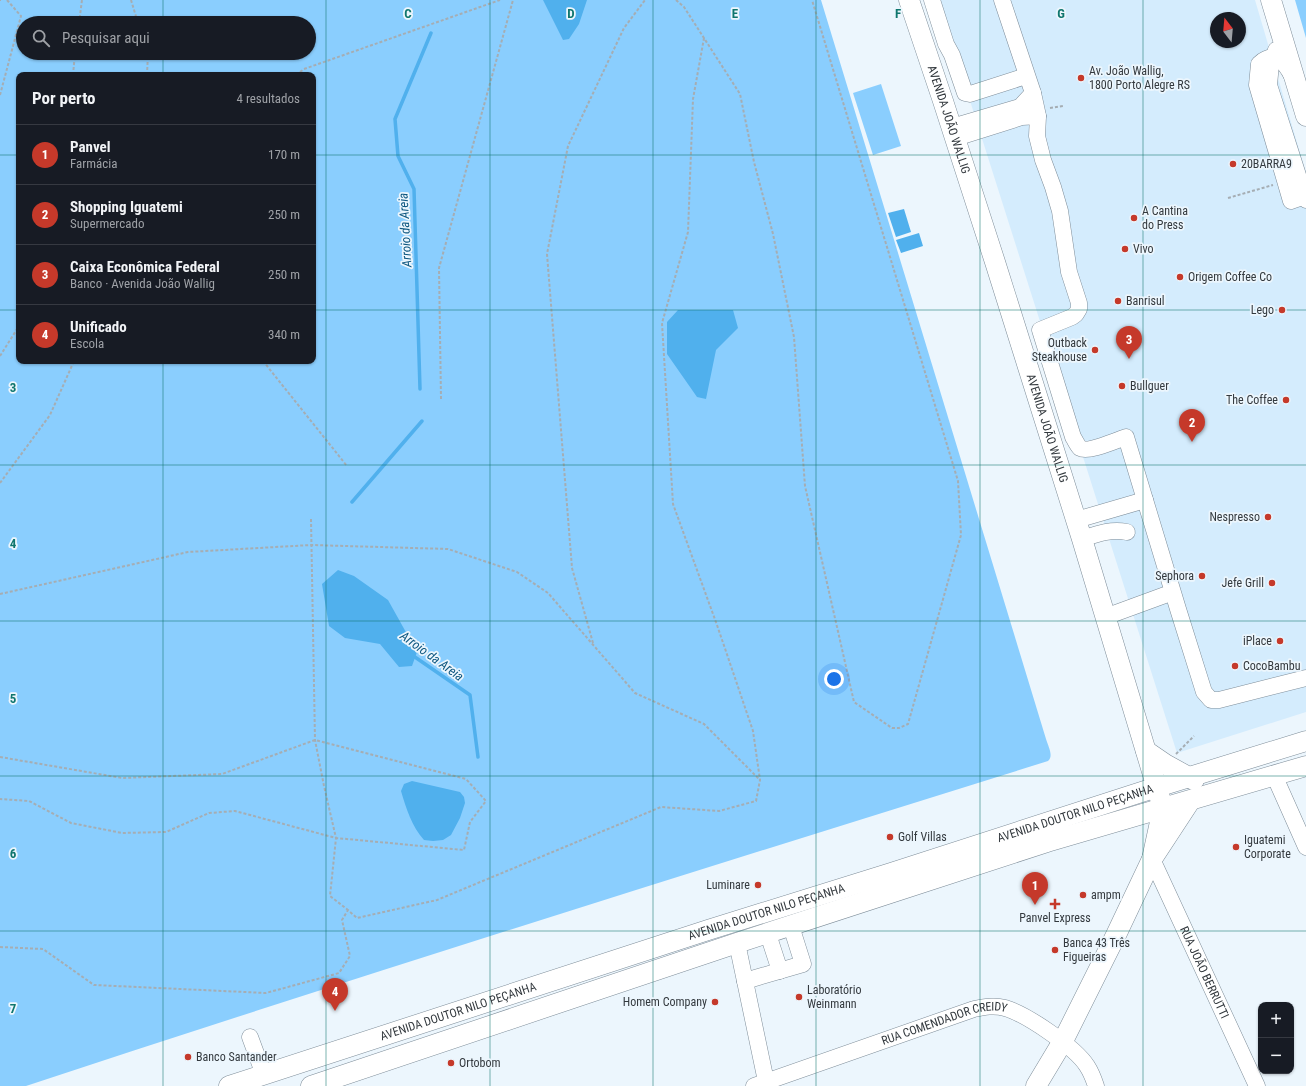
<!DOCTYPE html>
<html lang="pt">
<head>
<meta charset="utf-8">
<style>
	body { margin:0; font-family:"Roboto Condensed",sans-serif; background:#20242c; color:#f1f3f6 }
	.controls { position:absolute; right:12px; bottom:12px; display:grid; overflow:hidden; border-radius:8px; box-shadow:0 1px 3px #0004 }
	.controls button { width:36px; height:36px; display:grid; place-items:center; padding:0; border:0; border-bottom:1px solid #363941; background:#171b24; color:#f1f3f6; font:20px sans-serif }
	.compass { position:absolute; left:1210px; top:12px; width:36px; height:36px; border-radius:50%; background:#171b24; box-shadow:0 1px 3px #0004; rotate:344deg }
	.you { position:absolute; left:834px; top:679px; width:14px; height:14px; margin:-10px; border:3px solid #fff; border-radius:50%; background:#1a73e8; box-shadow:0 0 0 6px #1a73e833 }
	.badge { display:grid; place-items:center; width:26px; height:26px; border-radius:50%; background:#c5392a; color:#fff; font-size:13px; font-weight:700 }
	.pin { position:absolute; translate:-50% -33px; filter:drop-shadow(0 1px 2px #0008) }
	.pin::after { content:''; position:absolute; top:21px; width:14px; height:12px; background:inherit; clip-path:polygon(0 0,100% 0,50% 100%) }
	.list { margin:0; padding:0; list-style:none }
	h2 { display:flex; justify-content:space-between; align-items:center; height:52px; margin:0; padding:0 16px; font-size:17px }
	h2 small { font-size:13px; font-weight:400; color:#9ea1a6 }
	.list li { display:grid; grid-template-columns:26px 1fr auto; gap:12px; align-items:center; box-sizing:border-box; height:60px; padding:0 16px; border-top:1px solid #363941 }
	.list b { display:block; font-size:15px; white-space:nowrap }
	.list p { margin:0; font-size:13px; white-space:nowrap; color:#9ea1a6 }
	.list em { font-size:13px; font-style:normal; color:#9ea1a6 }
	.icon { flex:none; width:22px; height:22px; fill:none; stroke:currentColor; stroke-width:2; stroke-linecap:round; stroke-linejoin:round }
	.map { position:relative; flex:none; width:1306px; height:1086px; overflow:hidden }
	.search { position:absolute; background:#171b24; box-shadow:0 1px 3px #0004; left:16px; top:16px; width:300px; height:44px; display:flex; align-items:center; gap:10px; box-sizing:border-box; padding:0 14px; border-radius:22px; color:#9ea1a6; font-size:15px }
	.panel { position:absolute; background:#171b24; box-shadow:0 1px 3px #0004; left:16px; top:72px; width:300px; height:292px; border-radius:8px }
	.map>svg:first-child { display:block }
	.built { fill:#d4ecfd; fill-rule:evenodd }
	.green { fill:#8acefe; fill-rule:evenodd }
	.water { fill:#50b0ed }
	.lines { fill:none; stroke-linecap:round; stroke-linejoin:round }
	.stream { stroke:#50b0ed; stroke-width:3.5 }
	.minor-casing { stroke:#7e8d99; stroke-width:17 }
	.major-casing { stroke:#7e8d99; stroke-width:21 }
	.path { stroke:#a5adb3; stroke-width:2; stroke-dasharray:3 2; stroke-linecap:butt }
	.minor { stroke:#fff; stroke-width:16 }
	.major { stroke:#fff; stroke-width:20 }
	.grid { fill:none; stroke:#0f766e; stroke-width:1; stroke-opacity:0.55 }
	.poi-dot { fill:#c5392a; stroke:#ecf6fd; stroke-width:1.5 }
	.labels { text-anchor:middle; dominant-baseline:central; stroke-width:3.5; stroke-linejoin:round; paint-order:stroke }
	.poi-label { font-size:12px; fill:#33393e; stroke:#ecf6fd; text-anchor:start }
	.street-label { font-size:12px; fill:#33393e; stroke:#ecf6fd }
	.water-label { font-size:13px; font-style:italic; fill:#0f5881; stroke:#ecf6fd }
	.grid-label { font-size:13px; text-anchor:middle; font-weight:bold; fill:#0f766e; stroke:#ecf6fd; stroke-width:3.5; stroke-linejoin:round; paint-order:stroke }
</style>
</head>
<body>
<div class="map">
<svg width="1306" height="1086" viewBox="0 0 1306 1086">
	<rect width="100%" height="100%" fill="#ecf6fd"/>
	<!-- built -->
	<path class="built" d="M 938,0 L 1255,0 L 1306,173 L 1306,712 L 1177,753 ZM 1216,18 L 1240,18 L 1240,42 L 1216,42 Z"/>
	<!-- green -->
	<path class="green" d="M 0,0 L 821,0 L 1046,739 C 1048,746 1054,756 1048,761 C 706,868 365,974 26,1086 L 0,1086 ZM 23,23 L 309,23 L 309,53 L 23,53 ZM 19,75 L 313,75 L 313,361 L 19,361 Z
		M 1295,0 L 1306,0 L 1306,38 Z
		M 881,84 L 901,146 L 873,155 L 853,93 Z"/>
	<!-- water -->
	<path class="water" d="M 543,0 L 587,0 L 579,24 L 569,39 L 563,40 Z
		M 904,209 L 911,232 L 896,237 L 888,213 Z
		M 919,233 L 923,246 L 901,253 L 896,240 Z
		M 678,310 L 733,310 L 738,328 L 716,350 L 706,399 L 697,397 L 667,354 L 667,322 Z
		M 338,570 L 354,576 L 388,600 L 417,652 L 412,666 L 399,667 L 380,644 L 345,638 L 329,626 L 322,584 Z
		M 412,781 L 460,792 L 464,797 L 465,803 L 460,818 L 451,835 L 443,840 L 433,841 L 424,840 C 412,827 406,808 401,791 L 404,784 Z"/>
	<g class="lines">
		<!-- stream -->
		<path class="stream" d="M 420,389 L 414,189 L 398,156 L 395,119 L 431,33
			M 352,502 L 422,421
			M 412,655 L 470,695 L 478,757"/>
		<defs>
			<g id="minor">
				<path d="M 932,0 L 946,44 L 952,55 L 965,93 L 970,94 L 1026,76"/>
				<path d="M 1002,0 L 1033,93 L 1038,116 L 1037,136 L 1043,160 L 1053,187 L 1060,211 L 1069,272 L 1079,303 L 1079,309 L 1076,314 L 1072,317 L 1040,330 L 1073,437 C 1075,440 1077,445 1080,448 C 1088,453 1117,440 1126,437 L 1178,609 L 1204,692 L 1211,700 L 1219,700 L 1306,678"/>
				<path d="M 1276,50 L 1271,64 L 1269,85 L 1306,200"/>
				<path d="M 1292,76 C 1285,62 1274,50 1259,64 L 1257,85 L 1291,201 L 1305,196"/>
				<path d="M 952,127 L 1020,107 L 1033,93"/>
				<path d="M 956,138 L 1022,117 L 1038,116"/>
				<path d="M 1076,520 L 1145,500"/>
				<path d="M 1082,539 C 1097,534 1110,529 1127,532"/>
				<path d="M 1105,617 L 1165,595"/>
				<path d="M 1274,775 L 1306,847"/>
				<path id="s1" d="M 1152,859 L 1257,1086"/>
				<path d="M 768,934 L 780,971"/>
				<path d="M 737,943 L 767,1086"/>
				<path d="M 745,981 L 803,964 L 791,926"/>
				<path d="M 250,1037 L 264,1075"/>
				<path id="s2" d="M 754,1086 L 974,1009 C 984,1007 994,1005 1005,1008 C 1026,1014 1075,1047 1087,1066 C 1091,1072 1094,1080 1096,1086"/>
			</g>
			<g id="major">
				<path id="s3" d="M 909,0 L 943,101 L 995,262 L 1082,539 L 1163,808 L 1152,859"/>
				<path d="M 1271,0 L 1306,116"/>
				<path d="M 1146,751 L 1165,764 L 1194,780"/>
				<path id="s4" d="M 229,1086 L 708,930 L 891,873 L 1157,787 L 1306,741"/>
				<path d="M 311,1086 L 737,943 L 1047,842 L 1306,766"/>
				<path d="M 1036,1086 L 1063,1041 L 1116,935 L 1152,859 L 1190,801"/>
			</g>
		</defs>
		<!-- minor casing -->
		<use href="#minor" class="minor-casing"/>
		<!-- major casing -->
		<use href="#major" class="major-casing"/>
		<!-- path -->
		<path class="path" d="M 0,0 L 1,0
			M 131,0 L 138,23
			M 676,0 L 684,7 L 740,94 L 754,162 L 773,234 L 794,337 L 805,486 L 854,702 L 892,728 L 899,728 L 908,724 L 961,535 L 958,481 L 812,0
			M 79,23 L 82,0
			M 73,75 L 75,53
			M 147,75 L 148,53
			M 296,75 L 304,69 L 500,0
			M 0,95 L 21,16 L 7,0
			M 1050,108 L 1063,106
			M 1228,198 L 1273,185
			M 0,356 L 19,326
			M 263,361 L 347,466
			M 441,399 L 439,268 L 513,0
			M 0,483 L 50,415 L 74,361
			M 311,519 L 315,740 L 324,786 L 336,838 L 330,896 L 348,910
			M 0,594 L 188,552 L 311,545 L 448,549 L 517,572 L 548,593 L 635,693 L 704,724 L 759,779
			M 593,643 L 572,568 L 547,254 L 568,146 L 624,28 L 645,0
			M 1176,754 L 1194,736
			M 0,757 L 122,778 L 222,774 L 315,740 L 466,779 L 486,801 L 470,822 L 464,850 L 336,838 L 235,811 L 209,813 L 166,832 L 122,833 L 71,823 L 29,801 L 0,799
			M 0,947 L 43,949 L 94,985 L 266,993 L 339,973 L 350,956 L 342,920 L 348,910 L 357,918 L 437,900 L 661,807 L 719,811 L 756,801 L 760,780 L 753,731 L 717,625 L 673,504 L 662,323 L 688,232 L 693,99 L 704,38"/>
		<!-- minor -->
		<use href="#minor" class="minor"/>
		<!-- major -->
		<use href="#major" class="major"/>
	</g>
	<!-- grid -->
	<path class="grid" d="M 163,0 L 163,23M 326,0 L 326,1086M 490,0 L 490,1086M 653,0 L 653,1086M 816,0 L 816,1086M 980,0 L 980,1086M 1143,0 L 1143,1086M 163,53 L 163,75M 0,155 L 19,155M 313,155 L 1306,155M 0,310 L 19,310M 313,310 L 1306,310M 163,361 L 163,1086M 0,465 L 1306,465M 0,621 L 1306,621M 0,776 L 1306,776M 0,931 L 1306,931"/>
	<!-- markers -->
	<g class="poi-dot">
		<circle cx="1081" cy="78" r="4"/>
		<circle cx="1233" cy="164" r="4"/>
		<circle cx="1134" cy="218" r="4"/>
		<circle cx="1125" cy="249" r="4"/>
		<circle cx="1180" cy="277" r="4"/>
		<circle cx="1118" cy="301" r="4"/>
		<circle cx="1282" cy="310" r="4"/>
		<circle cx="1095" cy="350" r="4"/>
		<circle cx="1122" cy="386" r="4"/>
		<circle cx="1286" cy="400" r="4"/>
		<circle cx="1268" cy="517" r="4"/>
		<circle cx="1202" cy="576" r="4"/>
		<circle cx="1272" cy="583" r="4"/>
		<circle cx="1280" cy="641" r="4"/>
		<circle cx="1235" cy="666" r="4"/>
		<circle cx="890" cy="837" r="4"/>
		<circle cx="1236" cy="847" r="4"/>
		<circle cx="758" cy="885" r="4"/>
		<circle cx="1083" cy="895" r="4"/>
		<path d="M1053 898h4v4h4v4h-4v4h-4v-4h-4v-4h4z"/>
		<circle cx="1055" cy="950" r="4"/>
		<circle cx="799" cy="997" r="4"/>
		<circle cx="715" cy="1002" r="4"/>
		<circle cx="188" cy="1057" r="4"/>
		<circle cx="451" cy="1063" r="4"/>
	</g>
	<g class="labels">
		<!-- poi labels -->
		<g class="poi-label">
			<text x="1089" y="71">Av. João Wallig,<tspan x="1089" dy="14">1800 Porto Alegre RS</tspan></text>
			<text x="1241" y="164">20BARRA9</text>
			<text x="1142" y="211">A Cantina<tspan x="1142" dy="14">do Press</tspan></text>
			<text x="1133" y="249">Vivo</text>
			<text x="1188" y="277">Origem Coffee Co</text>
			<text x="1126" y="301">Banrisul</text>
			<text x="1274" y="310" text-anchor="end">Lego</text>
			<text x="1087" y="343" text-anchor="end">Outback<tspan x="1087" dy="14">Steakhouse</tspan></text>
			<text x="1130" y="386">Bullguer</text>
			<text x="1278" y="400" text-anchor="end">The Coffee</text>
			<text x="1260" y="517" text-anchor="end">Nespresso</text>
			<text x="1194" y="576" text-anchor="end">Sephora</text>
			<text x="1264" y="583" text-anchor="end">Jefe Grill</text>
			<text x="1272" y="641" text-anchor="end">iPlace</text>
			<text x="1243" y="666">CocoBambu</text>
			<text x="898" y="837">Golf Villas</text>
			<text x="1244" y="840">Iguatemi<tspan x="1244" dy="14">Corporate</tspan></text>
			<text x="750" y="885" text-anchor="end">Luminare</text>
			<text x="1091" y="895">ampm</text>
			<text x="1055" y="918" text-anchor="middle">Panvel Express</text>
			<text x="1063" y="943">Banca 43 Três<tspan x="1063" dy="14">Figueiras</tspan></text>
			<text x="807" y="990">Laboratório<tspan x="807" dy="14">Weinmann</tspan></text>
			<text x="707" y="1002" text-anchor="end">Homem Company</text>
			<text x="196" y="1057">Banco Santander</text>
			<text x="459" y="1063">Ortobom</text>
		</g>
		<!-- street labels -->
		<g class="street-label">
			<text stroke="none"><textPath href="#s3" startOffset="126">AVENIDA JOÃO WALLIG</textPath></text>
			<text stroke="none"><textPath href="#s3" startOffset="450">AVENIDA JOÃO WALLIG</textPath></text>
			<text stroke="none"><textPath href="#s4" startOffset="889">AVENIDA DOUTOR NILO PEÇANHA</textPath></text>
			<text stroke="none"><textPath href="#s4" startOffset="565">AVENIDA DOUTOR NILO PEÇANHA</textPath></text>
			<text stroke="none"><textPath href="#s1" startOffset="125">RUA JOÃO BERRUTTI</textPath></text>
			<text stroke="none"><textPath href="#s4" startOffset="241">AVENIDA DOUTOR NILO PEÇANHA</textPath></text>
			<text stroke="none"><textPath href="#s2" startOffset="201">RUA COMENDADOR CREIDY</textPath></text>
		</g>
		<!-- water labels -->
		<g class="water-label">
			<text transform="translate(405 230) rotate(-93)">Arroio da Areia</text>
			<text transform="translate(432 656) rotate(36)">Arroio da Areia</text>
		</g>
	</g>
	<g class="grid-label">
		<text x="408" y="18">C</text>
		<text x="571" y="18">D</text>
		<text x="735" y="18">E</text>
		<text x="898" y="18">F</text>
		<text x="1061" y="18">G</text>
		<text x="13" y="392">3</text>
		<text x="13" y="548">4</text>
		<text x="13" y="703">5</text>
		<text x="13" y="858">6</text>
		<text x="13" y="1013">7</text>
	</g>
</svg>
<div class="controls">
<button>+</button>
<button>−</button>
</div>
<svg class="compass" viewBox="-18 -18 36 36"><path d="M0-13l5 13h-10z" fill="#e53935"/><path d="M0 13l5-13h-10z" fill="#9ea1a6"/></svg>
<div class="you"></div>
<div class="pin badge" style="left:1035px;top:905px">1</div>
<div class="pin badge" style="left:1192px;top:442px">2</div>
<div class="pin badge" style="left:1129px;top:359px">3</div>
<div class="pin badge" style="left:335px;top:1011px">4</div>
<div class="search"><svg class="icon" aria-label="search" viewBox="0 0 24 24"><circle cx="10" cy="10" r="6"/><path d="M15 15l6 6"/></svg>Pesquisar aqui</div>
<section class="panel">
<h2>Por perto<small>4 resultados</small></h2>
<ul class="list">
<li><span class="badge">1</span><div><b>Panvel</b><p>Farmácia</p></div><em>170 m</em></li>
<li><span class="badge">2</span><div><b>Shopping Iguatemi</b><p>Supermercado</p></div><em>250 m</em></li>
<li><span class="badge">3</span><div><b>Caixa Econômica Federal</b><p>Banco · Avenida João Wallig</p></div><em>250 m</em></li>
<li><span class="badge">4</span><div><b>Unificado</b><p>Escola</p></div><em>340 m</em></li>
</ul>
</section>
</div>
</body>
</html>
